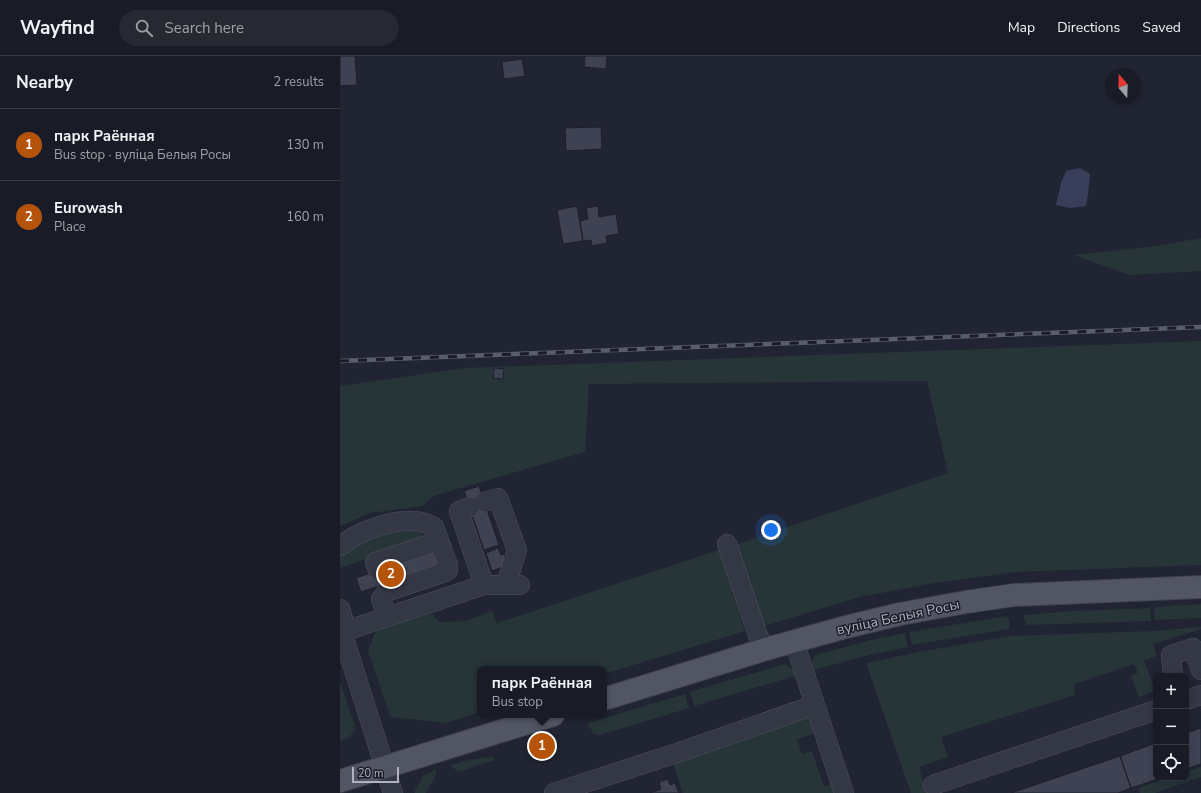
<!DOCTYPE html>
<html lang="en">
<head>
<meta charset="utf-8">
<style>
	body { margin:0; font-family:"Nunito Sans",sans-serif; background:#262932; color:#f1f3f6 }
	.controls { position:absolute; right:12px; bottom:12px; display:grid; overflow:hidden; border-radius:8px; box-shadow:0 2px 6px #0003 }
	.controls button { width:36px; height:36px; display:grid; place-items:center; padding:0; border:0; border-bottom:1px solid #373a43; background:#191c26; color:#f1f3f6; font:20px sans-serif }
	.compass { position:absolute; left:765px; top:12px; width:36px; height:36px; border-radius:50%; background:#191c26; box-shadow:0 2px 6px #0003; rotate:341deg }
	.scale { position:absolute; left:12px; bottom:10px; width:47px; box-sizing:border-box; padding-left:4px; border:2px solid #afb2c1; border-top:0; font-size:11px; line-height:14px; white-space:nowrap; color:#afb2c1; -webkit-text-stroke:3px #1a1d28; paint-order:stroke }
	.you { position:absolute; left:431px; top:474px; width:14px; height:14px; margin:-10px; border:3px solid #fff; border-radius:50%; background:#1a73e8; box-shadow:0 0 0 6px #1a73e833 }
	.badge { display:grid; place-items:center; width:26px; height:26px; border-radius:50%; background:#b45309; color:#fff; font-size:13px; font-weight:700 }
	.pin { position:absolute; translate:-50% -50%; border:2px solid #fff; box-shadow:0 1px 4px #0006 }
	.popup { position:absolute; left:137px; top:610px; width:130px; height:52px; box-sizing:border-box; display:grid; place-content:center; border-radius:8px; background:#191c26; filter:drop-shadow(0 1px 3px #0005); font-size:13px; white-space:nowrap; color:#9fa1a7 }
	.popup b { font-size:15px; color:#f1f3f6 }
	.popup::after { content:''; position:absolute; left:50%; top:100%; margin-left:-8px; border:8px solid transparent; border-top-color:#191c26 }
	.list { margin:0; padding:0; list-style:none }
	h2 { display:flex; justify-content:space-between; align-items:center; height:52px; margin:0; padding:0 16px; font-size:17px }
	h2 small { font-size:13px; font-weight:400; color:#9fa1a7 }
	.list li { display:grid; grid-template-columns:26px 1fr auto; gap:12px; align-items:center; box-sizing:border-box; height:72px; padding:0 16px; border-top:1px solid #373a43 }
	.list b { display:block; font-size:15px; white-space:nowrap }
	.list p { margin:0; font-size:13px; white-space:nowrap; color:#9fa1a7 }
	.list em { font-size:13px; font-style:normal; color:#9fa1a7 }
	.icon { flex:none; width:22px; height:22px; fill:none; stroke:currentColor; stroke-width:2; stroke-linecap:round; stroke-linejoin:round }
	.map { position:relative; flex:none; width:861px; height:737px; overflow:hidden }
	header { display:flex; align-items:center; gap:24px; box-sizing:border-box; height:56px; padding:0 20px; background:#191c26; border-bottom:1px solid #373a43 }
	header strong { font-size:19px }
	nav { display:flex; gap:22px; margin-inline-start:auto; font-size:14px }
	.search { width:280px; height:36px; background:#262932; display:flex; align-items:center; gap:10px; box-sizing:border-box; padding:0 14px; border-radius:22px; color:#9fa1a7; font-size:15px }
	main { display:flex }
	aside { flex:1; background:#191c26 }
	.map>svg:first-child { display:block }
	.green { fill:#273438 }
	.water { fill:#393f5b }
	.building { fill:#3e4253; stroke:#1c1f2a }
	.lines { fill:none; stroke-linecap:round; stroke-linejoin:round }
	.minor-casing { stroke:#4f525f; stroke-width:20 }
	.major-casing { stroke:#3e414d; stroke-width:24 }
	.minor { stroke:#343744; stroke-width:19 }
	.major { stroke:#525664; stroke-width:22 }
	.rail-casing { stroke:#595d6d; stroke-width:4.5 }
	.rail { stroke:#1a1d28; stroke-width:3; stroke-dasharray:9; stroke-linecap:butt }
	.labels { text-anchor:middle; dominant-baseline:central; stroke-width:3; stroke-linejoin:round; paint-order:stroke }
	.street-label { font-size:14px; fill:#afb2c1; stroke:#1a1d28 }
</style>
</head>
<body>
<header>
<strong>Wayfind</strong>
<div class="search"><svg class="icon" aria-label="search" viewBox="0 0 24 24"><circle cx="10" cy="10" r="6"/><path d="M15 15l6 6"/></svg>Search here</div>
<nav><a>Map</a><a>Directions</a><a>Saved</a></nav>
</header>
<main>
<aside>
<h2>Nearby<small>2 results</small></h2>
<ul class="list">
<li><span class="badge">1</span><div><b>парк Раённая</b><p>Bus stop · вуліца Белыя Росы</p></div><em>130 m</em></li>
<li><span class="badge">2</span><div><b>Eurowash</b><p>Place</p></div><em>160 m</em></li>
</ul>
</aside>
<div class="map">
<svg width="861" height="737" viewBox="0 0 861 737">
	<rect width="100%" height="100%" fill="#212533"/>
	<!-- green -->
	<path class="green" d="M 861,182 L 861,215 L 789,219 L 734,199 L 816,190 Z
		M 861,285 L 861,509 L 676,516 L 594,527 L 520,541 L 421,571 L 392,490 L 608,417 L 587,325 L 249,328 L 245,396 L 93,440 L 83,450 L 30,457 L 0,470 L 0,330 L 125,312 Z
		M 80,473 C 82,478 83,481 78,485 L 0,512 L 0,496 L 54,474 Z
		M 379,494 L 405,575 L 264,618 L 264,613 L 140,613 L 140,656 L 106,667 L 50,661 L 28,595 L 36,574 L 92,557 L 99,566 L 126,565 L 152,555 L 157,567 Z
		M 861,548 L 861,562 L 815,564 L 814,552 L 816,551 Z
		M 810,552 L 811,565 L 687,569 L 684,562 L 684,559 L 733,555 Z
		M 667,560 L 669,564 L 669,573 L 572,589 L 569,576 Z
		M 861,571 L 861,573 L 813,588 L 817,600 L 804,604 L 815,635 L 799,641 L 791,620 L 798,617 L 794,608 L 734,628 L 735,639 L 601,681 L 608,701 L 579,711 L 586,737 L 571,737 L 526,607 L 584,595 L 672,580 L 814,575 Z
		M 565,577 L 568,591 L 521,601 L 474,614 L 471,607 L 475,599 L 535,583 Z
		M 444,608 C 451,610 453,614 455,620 L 354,650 L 350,636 Z
		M 0,625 L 16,673 L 9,681 L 0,686 Z
		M 345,638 L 349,652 L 260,679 L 254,678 L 247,667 Z
		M 466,659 L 472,660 L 478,676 L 457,683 L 462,698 L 472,695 L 484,731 L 491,728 L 495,737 L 343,737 L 332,705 Z
		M 152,700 L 154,704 L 118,716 L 111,710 C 122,704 140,703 152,700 Z
		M 861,711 L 861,721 L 815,737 L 800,737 L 799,732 L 828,722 L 846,722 L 846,716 Z
		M 95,714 L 96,715 L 95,721 L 86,737 L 75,737 L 75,734 L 83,720 Z"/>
	<!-- water -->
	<path class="water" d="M 740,112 L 750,118 L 748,139 L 746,150 L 730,152 L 716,149 L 721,127 L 726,115 Z"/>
	<!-- building -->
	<path class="building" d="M 0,0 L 15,0 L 17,29 L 0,30 Z
		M 245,0 L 267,0 L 266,13 L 244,11 Z
		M 182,3 L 185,20 L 164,23 L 162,6 Z
		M 261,71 L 262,93 L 226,95 L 225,72 Z
		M 237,150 L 243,185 L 223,188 L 217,154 Z
		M 258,150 L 259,161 L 276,158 L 279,178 L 266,180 L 267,187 L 252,190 L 251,184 L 243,185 L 240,165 L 248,163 L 246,152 Z
		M 154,312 L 164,313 L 163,323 L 153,322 Z
		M 139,430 L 159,489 L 144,494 L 124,435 Z
		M 158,492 L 161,499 L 164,498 L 168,509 L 152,515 L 146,497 Z
		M 96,495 L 101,509 L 21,536 L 16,522 Z
		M 861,672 L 861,708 L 846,713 L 846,677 Z
		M 816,687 L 816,722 L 821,722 L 791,732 L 780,700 Z
		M 780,700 L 791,732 L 778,737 L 671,737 Z
		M 328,723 L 330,729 L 335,727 L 339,737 L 310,737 L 321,733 L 319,726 Z"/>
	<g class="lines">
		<defs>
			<path id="minor" d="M 144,446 L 158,442 L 177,494 L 166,529
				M 130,451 L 119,455 L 144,529
				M 387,488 L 423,594
				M 0,490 C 22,473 69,455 94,471 L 108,509 L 108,514 L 105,516 L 46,536 L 41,543 L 47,561
				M 38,514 L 35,506 L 99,485
				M 0,553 L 4,566 L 2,576 L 0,576
				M 454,585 L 504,737
				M 833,620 L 831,599 L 853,592 L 861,614
				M 846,644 L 861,639
				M 593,729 L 816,654
				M 53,737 L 2,576 L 47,561 L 144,529 L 180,529
				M 214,737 L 340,696 L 475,649"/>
			<path id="major" d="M 264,643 L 423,594 L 506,571 L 560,558 L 626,546 L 674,539 L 861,531
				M 0,725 L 213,659"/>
		</defs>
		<!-- minor casing -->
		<use href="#minor" class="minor-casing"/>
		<!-- major casing -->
		<use href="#major" class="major-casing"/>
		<!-- minor -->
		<use href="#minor" class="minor"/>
		<!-- major -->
		<use href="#major" class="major"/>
		<defs>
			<path id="rail" d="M 0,305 L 861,271"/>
		</defs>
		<!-- rail casing -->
		<use href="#rail" class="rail-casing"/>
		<!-- rail -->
		<use href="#rail" class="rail"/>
	</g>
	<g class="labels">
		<!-- street labels -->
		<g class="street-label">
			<text transform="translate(558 561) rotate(-12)">вуліца Белыя Росы</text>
		</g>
	</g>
</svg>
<div class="controls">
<button>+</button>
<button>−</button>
<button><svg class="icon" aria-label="locate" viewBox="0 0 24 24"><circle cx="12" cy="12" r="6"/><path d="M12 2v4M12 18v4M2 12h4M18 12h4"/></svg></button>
</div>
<svg class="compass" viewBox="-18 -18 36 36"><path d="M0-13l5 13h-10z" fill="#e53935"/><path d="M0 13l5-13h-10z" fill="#9fa1a7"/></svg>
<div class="scale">20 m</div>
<div class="you"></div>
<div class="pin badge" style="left:202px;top:690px">1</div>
<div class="popup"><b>парк Раённая</b>Bus stop</div>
<div class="pin badge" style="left:51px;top:518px">2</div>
</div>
</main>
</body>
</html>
